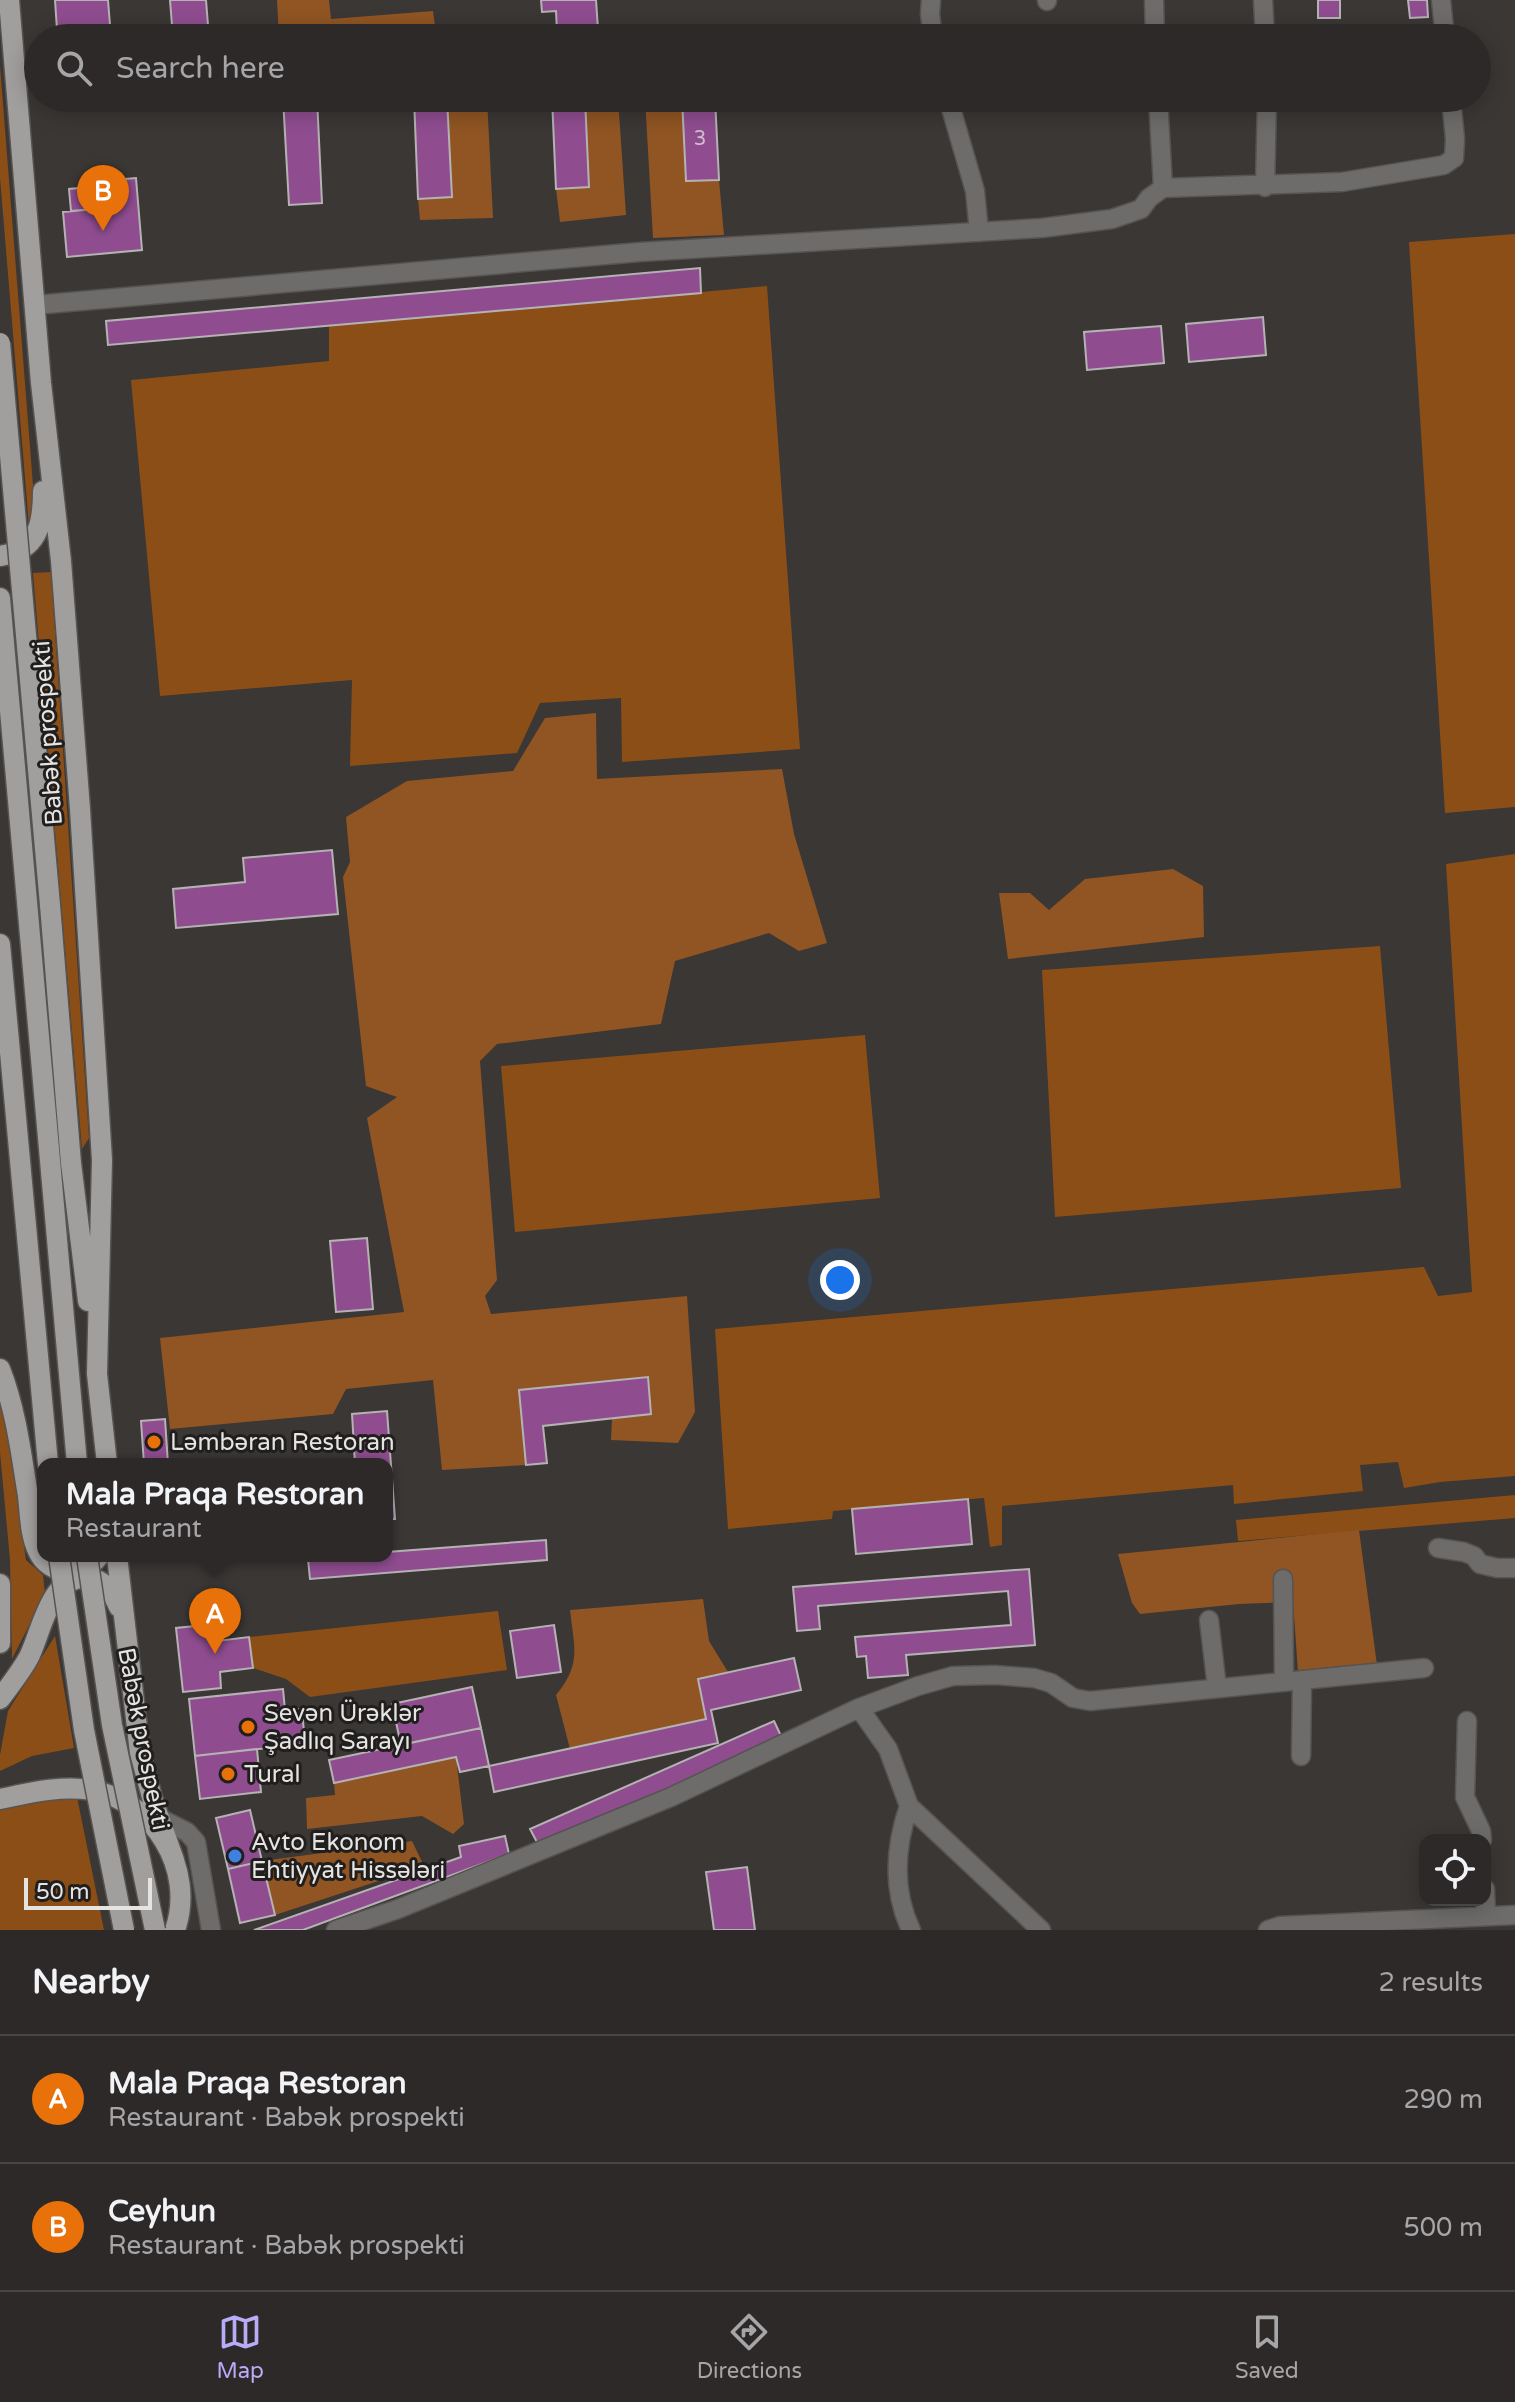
<!DOCTYPE html>
<html lang="en">
<head>
<meta charset="utf-8">
<style>
	body { margin:0; font-family:"Varela Round",sans-serif; background:#383534; color:#f1f3f6 }
	.controls { position:absolute; right:24px; bottom:24px; display:grid; overflow:hidden; border-radius:16px; box-shadow:0 4px 20px #0003 }
	.controls button { width:72px; height:72px; display:grid; place-items:center; padding:0; border:0; border-bottom:2px solid #484545; background:#2c2928; color:#f1f3f6; font:40px sans-serif }
	.scale { position:absolute; left:24px; bottom:20px; width:128px; box-sizing:border-box; padding-left:8px; border:4px solid #e6e4e3; border-top:0; font-size:22px; line-height:28px; white-space:nowrap; color:#e6e4e3; -webkit-text-stroke:6px #201f1e; paint-order:stroke }
	.you { position:absolute; left:840px; top:1280px; width:28px; height:28px; margin:-20px; border:6px solid #fff; border-radius:50%; background:#1a73e8; box-shadow:0 0 0 12px #1a73e833 }
	.badge { display:grid; place-items:center; width:52px; height:52px; border-radius:50%; background:#b8abf7; color:#fff; font-size:26px; font-weight:700 }
	.pin { position:absolute; translate:-50% -66px; filter:drop-shadow(0 2px 4px #0008) }
	.pin::after { content:''; position:absolute; top:42px; width:28px; height:24px; background:inherit; clip-path:polygon(0 0,100% 0,50% 100%) }
	.popup { position:absolute; left:37px; top:1458px; width:356px; height:104px; box-sizing:border-box; display:grid; place-content:center; border-radius:16px; background:#2c2928; filter:drop-shadow(0 2px 6px #0005); font-size:26px; white-space:nowrap; color:#a6a6a8 }
	.popup b { font-size:30px; color:#f1f3f6 }
	.popup::after { content:''; position:absolute; left:50%; top:100%; margin-left:-16px; border:16px solid transparent; border-top-color:#2c2928 }
	.list { margin:0; padding:0; list-style:none }
	h2 { display:flex; justify-content:space-between; align-items:center; height:104px; margin:0; padding:0 32px; font-size:34px }
	h2 small { font-size:26px; font-weight:400; color:#a6a6a8 }
	.list li { display:grid; grid-template-columns:52px 1fr auto; gap:24px; align-items:center; box-sizing:border-box; height:128px; padding:0 32px; border-top:2px solid #484545 }
	.list b { display:block; font-size:30px; white-space:nowrap }
	.list p { margin:0; font-size:26px; white-space:nowrap; color:#a6a6a8 }
	.list em { font-size:26px; font-style:normal; color:#a6a6a8 }
	.icon { flex:none; width:44px; height:44px; fill:none; stroke:currentColor; stroke-width:2; stroke-linecap:round; stroke-linejoin:round }
	.map { position:relative; flex:none; width:1515px; height:1930px; overflow:hidden }
	.search { position:absolute; background:#2c2928; box-shadow:0 4px 20px #0003; left:24px; right:24px; top:24px; height:88px; display:flex; align-items:center; gap:20px; box-sizing:border-box; padding:0 28px; border-radius:44px; color:#a6a6a8; font-size:30px }
	.sheet { height:360px; background:#2c2928 }
	nav { display:flex; justify-content:space-around; align-items:center; box-sizing:border-box; height:112px; border-top:2px solid #484545; background:#2c2928; font-size:22px; color:#a6a6a8 }
	nav a { display:grid; justify-items:center; gap:4px }
	nav .on { color:#b8abf7 }
	.map>svg:first-child { display:block }
	.green { fill:#8c4e17 }
	.forest { fill:#905523 }
	.building { fill:#8f4d90; stroke:#b5b2b4; stroke-width:2 }
	.lines { fill:none; stroke-linecap:round; stroke-linejoin:round }
	.minor-casing { stroke:#565351; stroke-width:21 }
	.major-casing { stroke:#565351; stroke-width:23 }
	.minor { stroke:#6d6c6b; stroke-width:18 }
	.major { stroke:#a19f9d; stroke-width:20 }
	.major-bridge-casing { stroke:#565351; stroke-width:23; stroke-linecap:butt }
	.major-bridge { stroke:#a19f9d; stroke-width:20 }
	.food-dot { fill:#e8710a; stroke:#201f1e; stroke-width:3 }
	.shop-dot { fill:#3f7fe0; stroke:#201f1e; stroke-width:3 }
	.labels { text-anchor:middle; dominant-baseline:central; stroke-width:6; stroke-linejoin:round; paint-order:stroke }
	.number-label { font-size:20px; fill:#d0bece }
	.street-label { font-size:24px; fill:#e6e4e3; stroke:#201f1e }
	.poi-label { font-size:24px; fill:#e6e4e3; stroke:#201f1e; text-anchor:start }
</style>
</head>
<body>
<div class="map">
<svg width="1515" height="1930" viewBox="0 0 1515 1930">
	<rect width="100%" height="100%" fill="#3a3735"/>
	<!-- green -->
	<path class="green" d="M 0,66 L 36,523 L 29,526 L 0,178 Z
		M 1515,234 L 1515,807 L 1445,813 L 1409,242 Z
		M 767,286 L 800,749 L 622,762 L 621,698 L 540,703 L 517,753 L 350,766 L 352,680 L 160,696 L 131,380 L 329,361 L 329,326 Z
		M 51,572 L 89,1138 L 82,1149 L 33,573 Z
		M 1515,854 L 1515,1476 L 1440,1482 L 1404,1488 L 1398,1462 L 1360,1465 L 1363,1491 L 1234,1504 L 1233,1485 L 1002,1506 L 1002,1545 L 990,1547 L 984,1498 L 833,1511 L 832,1519 L 728,1529 L 715,1329 L 1424,1267 L 1438,1296 L 1472,1292 L 1446,864 Z
		M 1380,946 L 1401,1188 L 1055,1217 L 1042,970 Z
		M 865,1035 L 880,1198 L 515,1232 L 501,1066 Z
		M 0,1406 L 7,1426 L 26,1560 L 43,1575 L 45,1594 L 12,1659 L 10,1560 L 0,1452 Z
		M 1515,1495 L 1515,1518 L 1238,1541 L 1236,1520 Z
		M 498,1611 L 507,1670 L 310,1697 L 286,1679 L 253,1668 L 249,1637 Z
		M 55,1636 L 74,1748 L 32,1756 L 0,1771 L 0,1755 L 8,1711 Z
		M 50,1797 L 77,1797 L 104,1930 L 0,1930 L 0,1806 Z"/>
	<!-- forest -->
	<path class="forest" d="M 277,0 L 329,0 L 331,19 L 433,11 L 436,34 L 391,38 L 279,38 Z
		M 447,98 L 487,98 L 493,218 L 420,220 L 418,199 L 452,197 Z
		M 585,98 L 618,98 L 626,215 L 560,222 L 556,189 L 589,187 Z
		M 645,98 L 682,98 L 686,181 L 719,180 L 724,235 L 653,238 Z
		M 596,713 L 597,779 L 782,769 L 794,834 L 827,943 L 799,951 L 769,933 L 675,961 L 661,1024 L 497,1044 L 480,1061 L 497,1280 L 485,1296 L 491,1314 L 687,1296 L 695,1412 L 678,1443 L 611,1440 L 612,1419 L 651,1414 L 647,1377 L 519,1390 L 526,1465 L 442,1470 L 433,1380 L 346,1389 L 333,1414 L 170,1429 L 160,1338 L 404,1312 L 367,1118 L 397,1097 L 366,1086 L 343,877 L 350,862 L 346,817 L 407,781 L 513,771 L 545,718 Z
		M 1173,869 L 1203,886 L 1204,937 L 1008,959 L 999,893 L 1030,893 L 1049,910 L 1085,879 Z
		M 1359,1530 L 1377,1665 L 1298,1672 L 1293,1602 L 1239,1604 L 1140,1614 L 1132,1603 L 1118,1554 Z
		M 703,1599 L 709,1641 L 728,1672 L 698,1679 L 706,1719 L 570,1749 L 556,1695 C 582,1664 574,1647 570,1610 Z
		M 456,1757 L 464,1824 L 453,1834 L 422,1816 L 307,1829 L 306,1798 L 335,1795 L 334,1783 Z
		M 412,1841 L 424,1866 L 275,1915 L 262,1861 Z"/>
	<!-- building -->
	<path class="building" d="M 55,0 L 108,0 L 110,25 L 57,30 Z
		M 170,0 L 206,0 L 209,38 L 173,38 Z
		M 541,0 L 596,0 L 598,29 L 557,32 L 556,11 L 542,12 Z
		M 1318,0 L 1340,0 L 1340,18 L 1318,18 Z
		M 1408,0 L 1427,0 L 1428,17 L 1410,18 Z
		M 283,98 L 317,98 L 322,203 L 289,205 Z
		M 414,98 L 447,98 L 452,197 L 418,199 Z
		M 552,98 L 585,98 L 589,187 L 556,189 Z
		M 682,98 L 715,98 L 719,180 L 686,181 Z
		M 136,178 L 142,250 L 67,257 L 63,212 L 115,207 L 113,180 Z
		M 101,186 L 103,208 L 71,211 L 69,189 Z
		M 700,268 L 701,293 L 108,345 L 106,321 Z
		M 1263,317 L 1266,355 L 1189,362 L 1186,324 Z
		M 1161,326 L 1164,363 L 1087,370 L 1084,332 Z
		M 332,850 L 338,914 L 176,928 L 173,889 L 245,882 L 243,858 Z
		M 367,1238 L 373,1309 L 336,1312 L 330,1241 Z
		M 648,1377 L 651,1414 L 543,1426 L 547,1463 L 526,1465 L 519,1390 Z
		M 387,1411 L 395,1519 L 387,1519 L 387,1464 L 355,1464 L 352,1414 Z
		M 165,1419 L 168,1464 L 144,1464 L 141,1421 Z
		M 968,1499 L 972,1544 L 856,1554 L 852,1509 Z
		M 546,1540 L 547,1560 L 310,1579 L 308,1559 L 387,1556 L 387,1552 Z
		M 1029,1569 L 1035,1645 L 906,1655 L 908,1675 L 868,1678 L 866,1656 L 857,1657 L 855,1637 L 1011,1625 L 1008,1591 L 818,1606 L 820,1629 L 797,1631 L 793,1587 Z
		M 215,1624 L 217,1641 L 249,1637 L 253,1668 L 220,1672 L 221,1688 L 183,1692 L 176,1628 Z
		M 554,1625 L 561,1672 L 517,1678 L 510,1631 Z
		M 794,1658 L 801,1690 L 711,1710 L 718,1743 L 494,1792 L 489,1766 L 706,1719 L 698,1679 Z
		M 472,1687 L 481,1728 L 401,1745 L 392,1704 Z
		M 283,1689 L 285,1710 L 302,1709 L 305,1744 L 195,1756 L 189,1699 Z
		M 774,1721 L 782,1738 L 539,1846 L 530,1829 Z
		M 481,1728 L 489,1766 L 460,1772 L 456,1757 L 334,1783 L 329,1760 Z
		M 257,1749 L 261,1792 L 200,1799 L 195,1756 Z
		M 250,1810 L 262,1861 L 228,1869 L 216,1818 Z
		M 505,1836 L 509,1854 L 303,1930 L 254,1930 L 461,1857 L 459,1846 Z
		M 262,1861 L 275,1915 L 240,1923 L 228,1869 Z
		M 747,1867 L 755,1930 L 714,1930 L 706,1872 Z"/>
	<g class="lines">
		<defs>
			<path id="minor" d="M 931,0 L 930,14 L 933,38
				M 1047,0 L 1047,1
				M 1154,0 L 1155,38
				M 1263,0 L 1265,38
				M 1441,0 L 1445,38
				M 948,98 L 975,191 L 979,232
				M 1158,98 L 1163,188
				M 1265,187 L 1267,98
				M 35,305 L 640,252 L 1042,228 L 1112,219 L 1141,209 L 1149,198 L 1163,188 L 1342,182 L 1444,165 L 1454,158 L 1455,139 L 1451,98
				M 1438,1548 L 1464,1552 L 1474,1556 L 1480,1564 L 1497,1568 L 1515,1568
				M 1283,1579 L 1284,1681
				M 1209,1620 L 1217,1688
				M 859,1708 L 888,1749 L 909,1806 L 1041,1930
				M 1467,1721 L 1465,1797 L 1481,1831 L 1482,1840
				M 1301,1756 L 1302,1680
				M 909,1806 C 895,1847 892,1890 911,1930
				M 149,1813 L 187,1832 L 196,1842 L 211,1930
				M 1485,1889 L 1486,1916
				M 336,1930 L 398,1909 L 671,1797 L 859,1708 L 918,1686 L 953,1676 L 995,1675 L 1034,1678 L 1051,1683 L 1073,1698 L 1090,1701 L 1424,1668
				M 1268,1930 L 1280,1926 L 1515,1915"/>
			<path id="major" d="M 9,0 L 41,383 L 61,561 L 80,809 L 102,1160 L 97,1374 L 107,1464
				M 0,556 C 38,550 43,525 43,491
				M 0,598 L 77,1464
				M 50,905 L 71,1163 L 88,1301
				M 0,944 L 48,1464
				M 0,1369 C 16,1410 21,1453 28,1496 C 30,1513 30,1535 38,1551 C 49,1576 83,1577 99,1556
				M 117,1556 L 140,1753 L 153,1801 L 174,1860
				M 0,1584 L 0,1643
				M 0,1699 C 10,1685 21,1672 29,1657 C 42,1631 50,1573 89,1578 C 105,1580 113,1593 119,1607
				M 0,1799 C 29,1793 61,1785 91,1790 C 154,1801 196,1869 175,1930"/>
		</defs>
		<!-- minor casing -->
		<use href="#minor" class="minor-casing"/>
		<!-- major casing -->
		<use href="#major" class="major-casing"/>
		<!-- minor -->
		<use href="#minor" class="minor"/>
		<!-- major -->
		<use href="#major" class="major"/>
		<defs>
			<path id="major-bridge" d="M 0,343 L 50,905
				M 59,1556 L 84,1730 L 124,1930
				M 87,1556 L 112,1725 L 155,1930"/>
		</defs>
		<!-- major-bridge casing -->
		<use href="#major-bridge" class="major-bridge-casing"/>
		<!-- major-bridge -->
		<use href="#major-bridge" class="major-bridge"/>
	</g>
	<!-- markers -->
	<g class="food-dot">
		<circle cx="154" cy="1442" r="8"/>
		<circle cx="248" cy="1727" r="8"/>
		<circle cx="228" cy="1774" r="8"/>
	</g>
	<circle class="shop-dot" cx="235" cy="1856" r="8"/>
	<g class="labels">
		<!-- number labels -->
		<g class="number-label">
			<text x="700" y="139">3</text>
		</g>
		<!-- street labels -->
		<g class="street-label">
			<text transform="translate(48 733) rotate(-94)">Babək prospekti</text>
			<text transform="translate(143 1739) rotate(79)">Babək prospekti</text>
		</g>
		<!-- poi labels -->
		<g class="poi-label">
			<text x="170" y="1442">Ləmbəran Restoran</text>
			<text x="264" y="1713">Sevən Ürəklər<tspan x="264" dy="28">Şadlıq Sarayı</tspan></text>
			<text x="244" y="1774">Tural</text>
			<text x="251" y="1842">Avto Ekonom<tspan x="251" dy="28">Ehtiyyat Hissələri</tspan></text>
		</g>
	</g>
</svg>
<div class="controls">
<button><svg class="icon" aria-label="locate" viewBox="0 0 24 24"><circle cx="12" cy="12" r="6"/><path d="M12 2v4M12 18v4M2 12h4M18 12h4"/></svg></button>
</div>
<div class="scale">50 m</div>
<div class="you"></div>
<div class="pin badge" style="left:215px;top:1654px;background:#e8710a">A</div>
<div class="popup"><b>Mala Praqa Restoran</b>Restaurant</div>
<div class="pin badge" style="left:103px;top:231px;background:#e8710a">B</div>
<div class="search"><svg class="icon" aria-label="search" viewBox="0 0 24 24"><circle cx="10" cy="10" r="6"/><path d="M15 15l6 6"/></svg>Search here</div>
</div>
<section class="sheet">
<h2>Nearby<small>2 results</small></h2>
<ul class="list">
<li><span class="badge" style="background:#e8710a">A</span><div><b>Mala Praqa Restoran</b><p>Restaurant · Babək prospekti</p></div><em>290 m</em></li>
<li><span class="badge" style="background:#e8710a">B</span><div><b>Ceyhun</b><p>Restaurant · Babək prospekti</p></div><em>500 m</em></li>
</ul>
</section>
<nav>
<a class="on"><svg class="icon" aria-label="map" viewBox="0 0 24 24"><path d="M3 6l6-2 6 2 6-2v14l-6 2-6-2-6 2zM9 4v14M15 6v14"/></svg>Map</a>
<a><svg class="icon" aria-label="directions" viewBox="0 0 24 24"><path d="M12 3l9 9-9 9-9-9zM9 14v-3h6M13 9l2 2-2 2"/></svg>Directions</a>
<a><svg class="icon" aria-label="saved" viewBox="0 0 24 24"><path d="M7 4h10v16l-5-4-5 4z"/></svg>Saved</a>
</nav>
</body>
</html>
